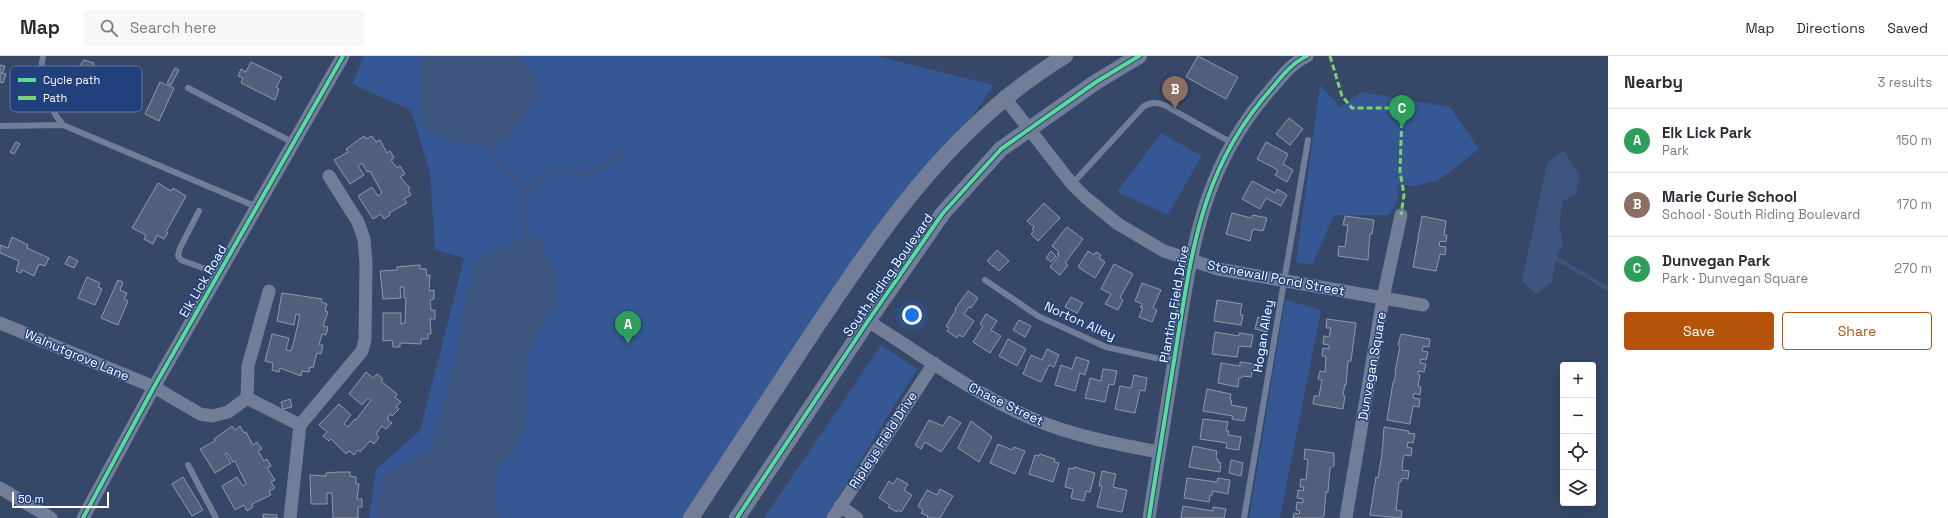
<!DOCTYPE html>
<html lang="en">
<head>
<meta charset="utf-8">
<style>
	body { margin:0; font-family:"Space Grotesk",sans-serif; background:#f7f7f7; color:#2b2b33 }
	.controls { position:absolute; right:12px; bottom:12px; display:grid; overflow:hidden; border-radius:4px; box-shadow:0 2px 10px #0003 }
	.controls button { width:36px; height:36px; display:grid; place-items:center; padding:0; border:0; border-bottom:1px solid #e1e1e2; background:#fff; color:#2b2b33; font:20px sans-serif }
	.scale { position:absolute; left:12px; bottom:10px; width:97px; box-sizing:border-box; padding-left:4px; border:2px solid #fff; border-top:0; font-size:11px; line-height:14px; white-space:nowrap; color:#fff; -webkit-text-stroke:3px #22407c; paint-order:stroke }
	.you { position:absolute; left:912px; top:259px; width:14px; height:14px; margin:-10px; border:3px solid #fff; border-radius:50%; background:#1a73e8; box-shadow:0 0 0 6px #1a73e833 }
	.badge { display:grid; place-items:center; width:26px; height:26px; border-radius:50%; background:#b45309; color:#fff; font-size:13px; font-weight:700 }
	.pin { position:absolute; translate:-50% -33px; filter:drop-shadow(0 1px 2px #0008) }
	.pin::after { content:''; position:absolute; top:21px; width:14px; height:12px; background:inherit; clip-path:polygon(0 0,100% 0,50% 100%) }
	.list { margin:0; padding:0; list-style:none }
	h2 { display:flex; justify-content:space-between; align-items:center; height:52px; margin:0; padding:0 16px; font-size:17px }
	h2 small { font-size:13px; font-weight:400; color:#7c7c81 }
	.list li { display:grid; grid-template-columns:26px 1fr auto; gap:12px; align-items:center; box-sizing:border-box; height:64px; padding:0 16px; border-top:1px solid #e1e1e2 }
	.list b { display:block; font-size:15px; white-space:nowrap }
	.list p { margin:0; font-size:13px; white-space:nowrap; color:#7c7c81 }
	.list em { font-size:13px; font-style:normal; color:#7c7c81 }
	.actions { display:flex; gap:8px; padding:12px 16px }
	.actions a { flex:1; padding:9px 0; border:1px solid #b45309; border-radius:4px; text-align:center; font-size:14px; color:#b45309 }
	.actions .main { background:#b45309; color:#fff }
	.icon { flex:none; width:22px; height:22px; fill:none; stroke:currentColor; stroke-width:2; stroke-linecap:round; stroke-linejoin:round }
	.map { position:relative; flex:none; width:1608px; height:462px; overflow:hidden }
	header { display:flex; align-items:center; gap:24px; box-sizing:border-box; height:56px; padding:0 20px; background:#fff; border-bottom:1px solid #e1e1e2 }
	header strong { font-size:19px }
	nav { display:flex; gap:22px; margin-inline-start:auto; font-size:14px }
	.search { width:280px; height:36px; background:#f7f7f7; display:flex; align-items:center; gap:10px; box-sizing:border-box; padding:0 14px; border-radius:4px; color:#7c7c81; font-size:15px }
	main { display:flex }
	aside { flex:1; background:#fff }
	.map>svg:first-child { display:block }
	.green { fill:#355793 }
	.water { fill:#3e5580 }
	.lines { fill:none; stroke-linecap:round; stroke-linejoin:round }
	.stream { stroke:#3e5580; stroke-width:4 }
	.building { fill:#525f7a; stroke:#8f99ad }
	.service { stroke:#727e97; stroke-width:6 }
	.minor { stroke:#727e97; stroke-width:13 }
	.tertiary { stroke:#727e97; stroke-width:16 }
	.quiet { stroke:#7cd36c; stroke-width:3; stroke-dasharray:6 3; stroke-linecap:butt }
	.cycleway-casing { stroke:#22407c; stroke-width:6 }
	.cycleway { stroke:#5adb95; stroke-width:4 }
	.labels { text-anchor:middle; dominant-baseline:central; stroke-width:3; stroke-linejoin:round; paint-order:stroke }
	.street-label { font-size:13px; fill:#fff; stroke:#22407c }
	.key { fill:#22407c; stroke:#6479a3; stroke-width:1 }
	.key-label { font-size:11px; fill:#fff }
</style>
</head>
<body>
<header>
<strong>Map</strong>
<div class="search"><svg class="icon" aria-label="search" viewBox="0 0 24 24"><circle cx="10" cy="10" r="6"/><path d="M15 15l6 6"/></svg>Search here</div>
<nav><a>Map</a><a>Directions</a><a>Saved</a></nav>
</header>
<main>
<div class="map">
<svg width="1608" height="462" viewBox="0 0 1608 462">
	<rect width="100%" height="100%" fill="#364768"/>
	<!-- green -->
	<path class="green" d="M 364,0 L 877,0 L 994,29 L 693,462 L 369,462 L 376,413 L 420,375 L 464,202 L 435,194 L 430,117 L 411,54 L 352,28 Z
		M 1320,29 L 1340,51 L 1361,36 L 1450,51 L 1479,93 L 1439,124 L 1416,130 L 1397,129 L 1398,143 L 1389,159 L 1334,159 L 1312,209 L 1296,206 Z
		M 1161,77 L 1202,100 L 1168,159 L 1117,136 Z
		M 1285,244 L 1321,254 L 1280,462 L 1249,462 Z
		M 881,289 L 917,313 L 825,462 L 764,462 Z"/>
	<!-- water -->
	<path class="water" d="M 420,0 L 517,0 L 539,24 L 538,39 L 507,84 L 489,90 L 460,87 L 436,80 L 422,69 Z
		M 1564,95 L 1580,119 L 1576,138 L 1563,145 L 1559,169 L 1563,188 L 1556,202 L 1552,226 L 1536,238 L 1522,225 L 1547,107 Z
		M 526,174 L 543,189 L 544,197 L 556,214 L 556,249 L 542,269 L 527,300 L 525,370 L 515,395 L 498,410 L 494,445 L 501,462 L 378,462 L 378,438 L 382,437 L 378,431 L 383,419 L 430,394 L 442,355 L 462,273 L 462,254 L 475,210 L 483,201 L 495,194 L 522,183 Z"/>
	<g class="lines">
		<!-- stream -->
		<path class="stream" d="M 489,90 L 507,118 L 529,132
			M 526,174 L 522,150 L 524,140 L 535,124 L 558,116 L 590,117 L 618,101 L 628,87
			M 1556,202 L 1608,233"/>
	</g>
	<!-- building -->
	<path class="building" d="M 1198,0 L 1238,21 L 1226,43 L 1186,21 Z
		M 84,4 L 94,7 L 93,11 L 95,12 L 86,41 L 75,38 L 77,32 L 64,28 L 65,23 L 74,25 L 78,12 Z
		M 251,6 L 282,21 L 276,31 L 279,33 L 275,44 L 241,27 L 243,22 L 238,20 L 241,13 L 246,16 Z
		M 0,9 L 5,10 L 3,16 L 1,17 L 6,18 L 3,27 L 0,26 Z
		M 175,12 L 179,14 L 171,29 L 167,27 Z
		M 160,26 L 174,32 L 159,65 L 145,58 Z
		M 1289,62 L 1303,73 L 1290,89 L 1276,78 Z
		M 364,80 L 366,83 L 372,80 L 376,86 L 380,84 L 387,97 L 390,95 L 394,102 L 391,104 L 397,112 L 400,110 L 405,118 L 400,121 L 410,132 L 408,134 L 411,139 L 404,143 L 407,147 L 389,157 L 390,159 L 384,163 L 381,158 L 373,163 L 358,140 L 372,131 L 378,140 L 382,137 L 370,115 L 367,116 L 362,107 L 358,110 L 364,119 L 350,128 L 334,104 L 348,96 L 346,93 Z
		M 16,86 L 20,88 L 14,98 L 10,96 Z
		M 1266,86 L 1288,98 L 1283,108 L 1293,114 L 1287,126 L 1275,119 L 1278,114 L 1257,103 Z
		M 1252,125 L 1275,137 L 1277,133 L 1287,139 L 1281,150 L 1266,142 L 1260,153 L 1242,143 Z
		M 158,127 L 171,135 L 173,132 L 186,140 L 166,176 L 168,177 L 164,183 L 157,179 L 153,188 L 144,183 L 146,179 L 132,172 Z
		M 1044,147 L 1060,162 L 1038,185 L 1031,178 L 1034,175 L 1032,173 L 1034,171 L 1027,165 Z
		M 1232,157 L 1251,162 L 1253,159 L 1267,162 L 1263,175 L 1253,173 L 1250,185 L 1226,178 Z
		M 1345,160 L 1374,164 L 1372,178 L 1370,178 L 1368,204 L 1338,200 L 1339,190 L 1345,191 L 1348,169 L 1343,169 Z
		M 1422,160 L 1446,165 L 1444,179 L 1447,179 L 1446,186 L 1440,185 L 1439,190 L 1446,191 L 1445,199 L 1440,198 L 1436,215 L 1413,211 Z
		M 1067,171 L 1083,183 L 1065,207 L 1068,209 L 1060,219 L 1050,211 L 1059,199 L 1057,198 L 1059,196 L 1052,190 Z
		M 12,181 L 28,189 L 27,192 L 49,202 L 45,210 L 39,208 L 34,220 L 22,214 L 21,217 L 16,215 L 19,205 L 0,197 L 0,189 L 8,192 Z
		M 997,194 L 1009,205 L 999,215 L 987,205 Z
		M 1051,195 L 1056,200 L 1051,206 L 1046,202 Z
		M 1088,195 L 1094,199 L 1096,196 L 1101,199 L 1099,202 L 1105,206 L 1095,222 L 1078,211 Z
		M 69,200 L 78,205 L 74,212 L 65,208 Z
		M 1114,208 L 1133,218 L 1120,242 L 1123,244 L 1118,254 L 1105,248 L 1111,238 L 1101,233 Z
		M 420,209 L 420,213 L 426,213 L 427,220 L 430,219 L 429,235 L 434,234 L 434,243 L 430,244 L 431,254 L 435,254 L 435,263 L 430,263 L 431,278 L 428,278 L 428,283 L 421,283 L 421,288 L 400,287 L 400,291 L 393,291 L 392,284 L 383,285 L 383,257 L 401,257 L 401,268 L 405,267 L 406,242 L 404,242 L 404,231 L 400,231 L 401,242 L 383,243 L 380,215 L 397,214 L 397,211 Z
		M 87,221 L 100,227 L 98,231 L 102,233 L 95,249 L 78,242 Z
		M 118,224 L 123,226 L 120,234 L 127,237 L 124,243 L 128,245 L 118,269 L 101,262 Z
		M 1142,227 L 1161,234 L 1153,252 L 1157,254 L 1152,266 L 1139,261 L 1143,252 L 1140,251 L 1142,248 L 1135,245 Z
		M 968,235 L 978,242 L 971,252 L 969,251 L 964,258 L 974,265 L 963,281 L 959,279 L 957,282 L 947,275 L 949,272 L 946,270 L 956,254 L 955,253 Z
		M 282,237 L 322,243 L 321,246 L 327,248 L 325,255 L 328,256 L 323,270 L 328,271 L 326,279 L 322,278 L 319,289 L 323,289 L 321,298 L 317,297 L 313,312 L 310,311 L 309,316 L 302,315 L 301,320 L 280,312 L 279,316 L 272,314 L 273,307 L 265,305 L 272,278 L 289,282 L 286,294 L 291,295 L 294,285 L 300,259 L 296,258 L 294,269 L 277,265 Z
		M 1071,241 L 1083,247 L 1077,257 L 1065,251 Z
		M 1217,244 L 1242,248 L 1240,259 L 1243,259 L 1241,269 L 1214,265 Z
		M 986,258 L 997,265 L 991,274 L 1001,280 L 990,297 L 973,286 L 983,270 L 980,268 Z
		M 1258,261 L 1270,263 L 1267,276 L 1255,273 Z
		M 1327,263 L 1356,267 L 1351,305 L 1348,305 L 1346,329 L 1345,328 L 1343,339 L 1345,340 L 1343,353 L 1313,348 L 1314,340 L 1319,340 L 1322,324 L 1318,323 L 1320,315 L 1325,316 L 1326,301 L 1322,300 L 1323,292 L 1329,293 L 1329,289 L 1323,288 L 1324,280 L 1329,281 L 1331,272 L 1326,272 Z
		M 1019,264 L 1031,270 L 1025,281 L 1013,274 Z
		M 1215,276 L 1239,280 L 1239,277 L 1253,279 L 1251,291 L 1239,290 L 1237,301 L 1212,298 Z
		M 1401,278 L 1430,283 L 1429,291 L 1423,290 L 1422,295 L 1428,296 L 1426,304 L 1421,303 L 1420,307 L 1426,308 L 1424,316 L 1418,315 L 1418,318 L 1420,319 L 1418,330 L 1421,331 L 1420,339 L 1414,337 L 1413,342 L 1420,343 L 1419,351 L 1413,350 L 1410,368 L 1387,364 L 1393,326 L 1394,326 L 1396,316 L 1395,315 L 1400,291 L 1398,289 Z
		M 1008,283 L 1026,293 L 1017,310 L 999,300 Z
		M 1047,293 L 1059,299 L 1054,311 L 1049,309 L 1041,326 L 1023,318 L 1031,299 L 1042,304 Z
		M 1076,301 L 1089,305 L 1085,319 L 1080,317 L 1075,335 L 1055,329 L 1061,309 L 1072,313 Z
		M 1240,306 L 1254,308 L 1251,321 L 1242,320 L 1241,322 L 1239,322 L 1238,331 L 1218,327 L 1221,307 L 1240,310 Z
		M 1103,313 L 1117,315 L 1114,329 L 1109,328 L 1105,346 L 1085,342 L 1090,322 L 1101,325 Z
		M 366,316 L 373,322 L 377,318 L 383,323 L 381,325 L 397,338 L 395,341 L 401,346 L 396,351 L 399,353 L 392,360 L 390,358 L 388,361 L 388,364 L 392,367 L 386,373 L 382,370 L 376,378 L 379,381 L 374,388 L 370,385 L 360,396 L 358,394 L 354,399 L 349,395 L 346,398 L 331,383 L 329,385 L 323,380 L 327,376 L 319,369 L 339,348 L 351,359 L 344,368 L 348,371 L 355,363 L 356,364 L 371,344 L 368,342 L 362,349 L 349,338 Z
		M 1134,319 L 1147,322 L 1145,335 L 1140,334 L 1135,357 L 1115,353 L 1120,330 L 1131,332 Z
		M 1207,333 L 1231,338 L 1230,344 L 1232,345 L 1231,349 L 1247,352 L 1244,365 L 1232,363 L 1233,360 L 1203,355 Z
		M 290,343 L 292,351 L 283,353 L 281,346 Z
		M 949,360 L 961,367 L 941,396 L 925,386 L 921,393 L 915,389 L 929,364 L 943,370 Z
		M 1203,363 L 1228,366 L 1226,375 L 1229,375 L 1228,379 L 1241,381 L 1239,394 L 1226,392 L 1227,387 L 1200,383 Z
		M 971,365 L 992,381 L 979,406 L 958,392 Z
		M 232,370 L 235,374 L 240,370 L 244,377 L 246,376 L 253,389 L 257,386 L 262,393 L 258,395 L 264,405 L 267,403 L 271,410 L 267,412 L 275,424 L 271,426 L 275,432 L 269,435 L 271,439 L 252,448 L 253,451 L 247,455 L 244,449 L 235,454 L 222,430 L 237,421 L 243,430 L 246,428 L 235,405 L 233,406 L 227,397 L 225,398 L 231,407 L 215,417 L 200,393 L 215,385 L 214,383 Z
		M 1384,371 L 1409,375 L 1408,377 L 1415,378 L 1413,387 L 1408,386 L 1407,391 L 1412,392 L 1411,400 L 1405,399 L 1403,402 L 1402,414 L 1409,415 L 1408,423 L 1402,422 L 1401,426 L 1399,426 L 1396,454 L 1402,455 L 1401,462 L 1370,459 L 1376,421 L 1378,422 L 1382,398 Z
		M 998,388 L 1012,394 L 1014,391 L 1025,395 L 1015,418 L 990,407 Z
		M 1193,390 L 1217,395 L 1216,402 L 1218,403 L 1218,406 L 1221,407 L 1220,416 L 1189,411 Z
		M 1305,393 L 1334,397 L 1334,410 L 1330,412 L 1328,436 L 1326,436 L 1324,460 L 1322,462 L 1293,462 L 1294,457 L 1299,458 L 1300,455 L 1296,454 L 1297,446 L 1303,447 L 1303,443 L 1297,442 L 1298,434 L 1303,435 L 1304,431 L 1300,431 L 1301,423 L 1306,424 L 1308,404 L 1304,403 Z
		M 1040,398 L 1055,403 L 1054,406 L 1059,407 L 1053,426 L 1029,418 L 1035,399 L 1039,400 Z
		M 1231,404 L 1243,407 L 1241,420 L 1229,417 Z
		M 1074,411 L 1095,417 L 1090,436 L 1086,435 L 1084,445 L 1071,442 L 1073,433 L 1065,431 L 1069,412 L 1074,413 Z
		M 1102,415 L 1116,418 L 1113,431 L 1127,434 L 1122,456 L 1097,451 L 1102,430 L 1099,430 Z
		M 339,416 L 350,416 L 350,420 L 356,421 L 356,428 L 359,428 L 357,443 L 362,443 L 362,451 L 358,451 L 358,462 L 333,462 L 332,437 L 327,437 L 327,448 L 311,448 L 310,419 L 326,420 L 326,417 Z
		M 183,421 L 203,454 L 192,460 L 172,428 Z
		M 897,422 L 908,428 L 904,434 L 912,439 L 901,456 L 898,454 L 897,456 L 888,451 L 890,449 L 879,442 L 889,425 L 893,428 Z
		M 1187,422 L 1217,426 L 1218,422 L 1230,424 L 1228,438 L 1213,435 L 1212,439 L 1210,439 L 1209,446 L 1184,442 Z
		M 940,433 L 953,440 L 940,462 L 927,462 L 928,460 L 921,457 L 923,454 L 918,450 L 927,434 L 937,439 Z
		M 1183,450 L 1213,455 L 1213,451 L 1226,453 L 1224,462 L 1181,462 Z
		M 263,458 L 277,459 L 277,462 L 263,462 Z"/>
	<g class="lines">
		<!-- service -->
		<path class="service" d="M 43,1 C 37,25 48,51 63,69 L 257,151
			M 188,32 L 294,87
			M 0,70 L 63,69
			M 1072,128 L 1144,50 C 1152,46 1157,46 1166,50 L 1232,87
			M 199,155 L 180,192 L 178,200 L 181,204 L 219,218
			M 985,224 L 1038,260 L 1106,291 L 1174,306
			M 188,409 L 216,462
			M 1244,462 L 1308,84"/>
		<!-- minor -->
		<path class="minor" d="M 1004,41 L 1072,128 L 1085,141 L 1118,168 L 1164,195 L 1218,213 L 1423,249
			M 868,265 C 922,299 974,338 1033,363 C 1074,380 1116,388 1159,396
			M 0,267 L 154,331 L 200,358 L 212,360 L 228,356 L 247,342 L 300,369
			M 247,342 L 248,310 L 269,235
			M 0,432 L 51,462
			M 840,450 L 857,462
			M 83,462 L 154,331 L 343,0
			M 290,462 L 300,369 L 362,295 L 365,284 L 366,206 L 364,183 L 358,166 L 329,120
			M 833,462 L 934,307
			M 1149,462 C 1158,403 1168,344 1177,286 C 1193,188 1203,109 1272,32 C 1282,20 1293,6 1307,0
			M 1346,462 L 1383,242 L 1401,159"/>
		<!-- tertiary -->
		<path class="tertiary" d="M 691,462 C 730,402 769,342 809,282 C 881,174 951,69 1065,0
			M 737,462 L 868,265 L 943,157 L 1001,93 L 1096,26 L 1139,0"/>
		<!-- quiet -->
		<path class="quiet" d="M 1330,0 L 1342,40 L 1352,52 L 1392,52 L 1402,58 L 1400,115 L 1404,139 L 1401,159"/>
		<defs>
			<path id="cycleway" d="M 83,462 L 154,331 L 343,0
				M 737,462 L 868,265 L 943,157 L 1001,93 L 1096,26 L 1139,0
				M 1149,462 C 1158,403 1168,344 1177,286 C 1193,188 1203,109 1272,32 C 1282,20 1293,6 1307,0"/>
		</defs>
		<!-- cycleway casing -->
		<use href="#cycleway" class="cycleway-casing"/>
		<!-- cycleway -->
		<use href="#cycleway" class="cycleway"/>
	</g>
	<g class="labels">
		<!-- street labels -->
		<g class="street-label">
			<text transform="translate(888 219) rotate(-55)">South Riding Boulevard</text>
			<text transform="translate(1276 222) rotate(11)">Stonewall Pond Street</text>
			<text transform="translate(203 225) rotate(-60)">Elk Lick Road</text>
			<text transform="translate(1174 248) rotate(-80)">Planting Field Drive</text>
			<text transform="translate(1080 265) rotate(24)">Norton Alley</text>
			<text transform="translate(1263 280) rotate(-81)">Hogan Alley</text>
			<text transform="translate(77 299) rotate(23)">Walnutgrove Lane</text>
			<text transform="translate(1372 310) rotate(-80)">Dunvegan Square</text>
			<text transform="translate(1006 348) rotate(26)">Chase Street</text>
			<text transform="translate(883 384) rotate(-57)">Ripleys Field Drive</text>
		</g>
	</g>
	<!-- legend -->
	<rect x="10" y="10" width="132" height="46" rx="6" class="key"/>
	<rect x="18" y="22" width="18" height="4" fill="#5adb95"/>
	<rect x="18" y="40" width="18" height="4" fill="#7cd36c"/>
	<g class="key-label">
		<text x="43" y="28">Cycle path</text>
		<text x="43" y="46">Path</text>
	</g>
</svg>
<div class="controls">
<button>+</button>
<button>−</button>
<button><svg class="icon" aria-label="locate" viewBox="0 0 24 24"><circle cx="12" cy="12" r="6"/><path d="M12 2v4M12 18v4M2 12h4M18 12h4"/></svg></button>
<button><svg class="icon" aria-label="layers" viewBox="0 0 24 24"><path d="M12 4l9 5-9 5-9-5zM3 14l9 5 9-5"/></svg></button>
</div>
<div class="scale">50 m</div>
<div class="you"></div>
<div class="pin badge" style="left:628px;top:288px;background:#2e9e5b">A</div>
<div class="pin badge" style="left:1175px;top:53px;background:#8d6e63">B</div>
<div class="pin badge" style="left:1402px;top:72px;background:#2e9e5b">C</div>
</div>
<aside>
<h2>Nearby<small>3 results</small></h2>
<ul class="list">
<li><span class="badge" style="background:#2e9e5b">A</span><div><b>Elk Lick Park</b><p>Park</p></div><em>150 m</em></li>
<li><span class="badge" style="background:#8d6e63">B</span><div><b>Marie Curie School</b><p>School · South Riding Boulevard</p></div><em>170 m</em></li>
<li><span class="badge" style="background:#2e9e5b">C</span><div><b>Dunvegan Park</b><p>Park · Dunvegan Square</p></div><em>270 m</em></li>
</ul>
<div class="actions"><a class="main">Save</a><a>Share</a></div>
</aside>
</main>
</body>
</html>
